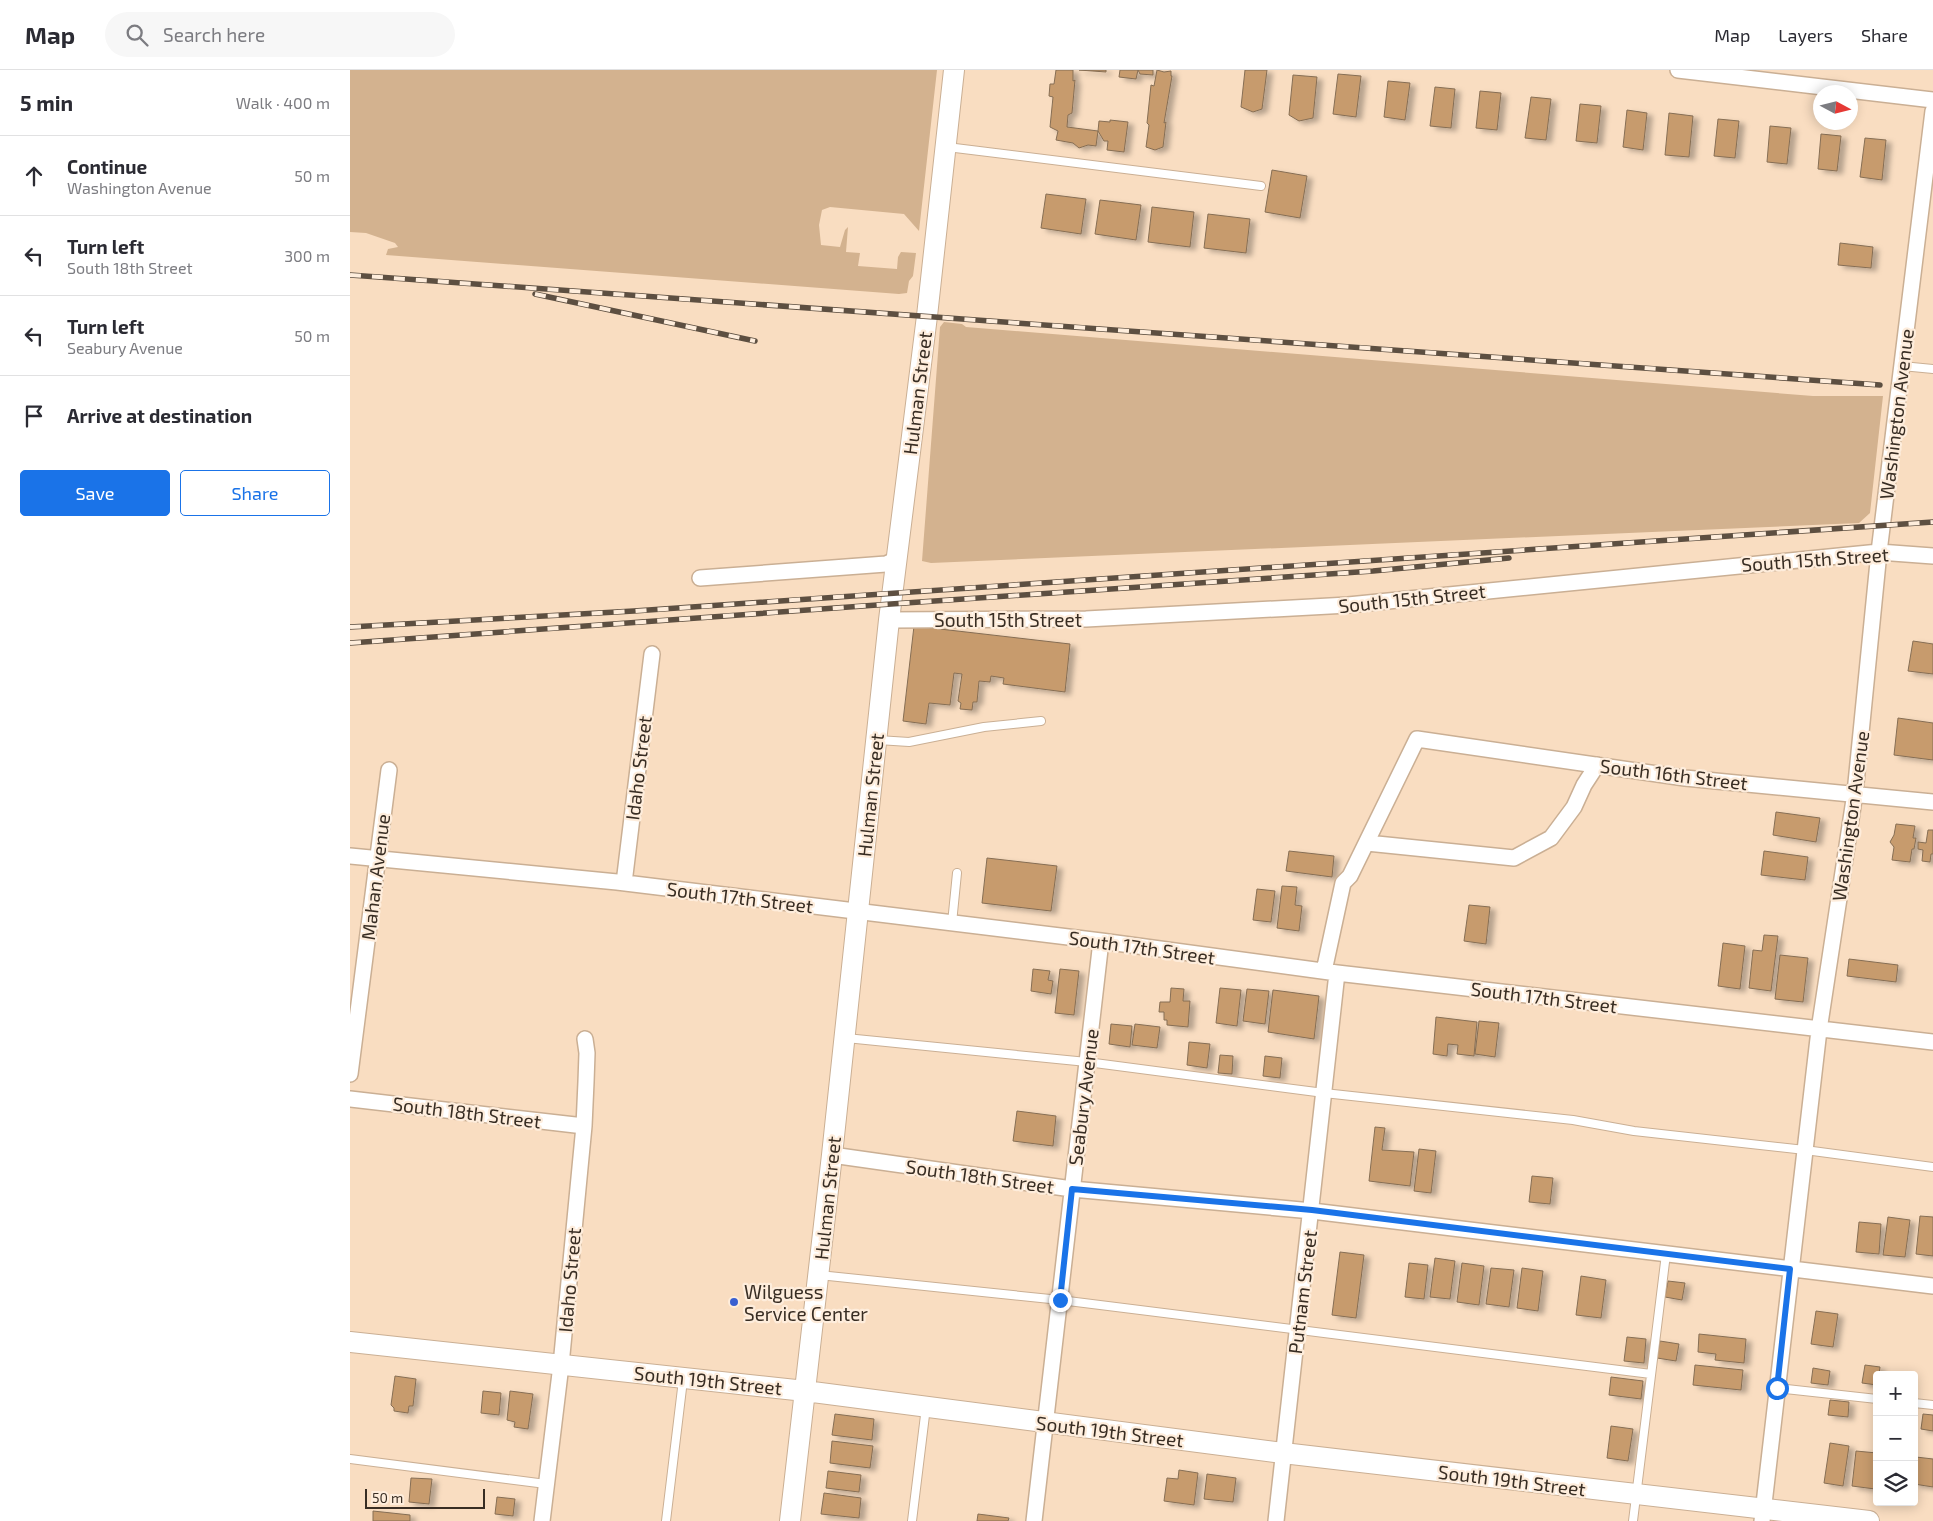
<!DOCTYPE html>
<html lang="en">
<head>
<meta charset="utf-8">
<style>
	body { margin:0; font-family:"Exo 2",sans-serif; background:#f7f7f7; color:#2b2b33 }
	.controls { position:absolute; right:15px; bottom:15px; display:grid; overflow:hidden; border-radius:5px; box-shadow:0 2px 12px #0003 }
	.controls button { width:45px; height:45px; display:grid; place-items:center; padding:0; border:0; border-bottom:1px solid #e1e1e2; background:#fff; color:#2b2b33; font:25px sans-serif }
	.compass { position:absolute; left:1463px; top:15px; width:45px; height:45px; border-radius:50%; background:#fff; box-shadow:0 2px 12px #0003; rotate:97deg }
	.scale { position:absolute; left:15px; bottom:12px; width:120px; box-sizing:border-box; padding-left:5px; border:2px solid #382d23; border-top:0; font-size:14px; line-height:18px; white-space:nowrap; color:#382d23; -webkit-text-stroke:4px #feeddc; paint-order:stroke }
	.stop { position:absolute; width:15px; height:15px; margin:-11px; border:4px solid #1a73e8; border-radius:50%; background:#fff }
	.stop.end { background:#1a73e8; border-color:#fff; box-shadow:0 1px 5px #0008 }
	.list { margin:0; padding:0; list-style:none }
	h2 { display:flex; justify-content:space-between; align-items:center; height:65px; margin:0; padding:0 20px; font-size:21px }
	h2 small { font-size:16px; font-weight:400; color:#7c7c81 }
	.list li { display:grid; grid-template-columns:32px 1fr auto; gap:15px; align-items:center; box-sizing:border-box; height:80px; padding:0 20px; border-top:1px solid #e1e1e2 }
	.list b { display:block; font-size:19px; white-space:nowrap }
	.list p { margin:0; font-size:16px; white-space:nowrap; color:#7c7c81 }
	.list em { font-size:16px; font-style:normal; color:#7c7c81 }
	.actions { display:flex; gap:10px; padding:15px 20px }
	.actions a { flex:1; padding:11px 0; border:1px solid #1a73e8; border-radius:5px; text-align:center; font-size:18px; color:#1a73e8 }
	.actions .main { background:#1a73e8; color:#fff }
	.icon { flex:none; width:28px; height:28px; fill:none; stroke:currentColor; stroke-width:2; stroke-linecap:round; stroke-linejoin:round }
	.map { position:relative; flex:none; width:1583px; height:1451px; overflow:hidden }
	header { display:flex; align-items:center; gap:30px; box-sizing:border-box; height:70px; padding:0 25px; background:#fff; border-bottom:1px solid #e1e1e2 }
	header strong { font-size:24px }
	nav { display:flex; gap:28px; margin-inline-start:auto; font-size:18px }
	.search { width:350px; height:45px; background:#f7f7f7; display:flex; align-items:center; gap:12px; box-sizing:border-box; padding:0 18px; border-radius:28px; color:#7c7c81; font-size:19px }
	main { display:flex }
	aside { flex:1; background:#fff }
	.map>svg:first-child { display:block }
	.green { fill:#d3b28f }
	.building { fill:#c79b6d; stroke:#866e54; filter:url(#shadow) }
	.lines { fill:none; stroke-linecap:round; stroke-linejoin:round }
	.service-casing { stroke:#caaf94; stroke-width:10 }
	.minor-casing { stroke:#caaf94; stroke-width:18 }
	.tertiary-casing { stroke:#caaf94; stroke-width:22 }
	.service { stroke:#fff; stroke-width:8 }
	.minor { stroke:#fff; stroke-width:15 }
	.tertiary { stroke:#fff; stroke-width:20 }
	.rail-casing { stroke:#5d4f41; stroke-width:5.5 }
	.rail { stroke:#feeddc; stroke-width:4; stroke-dasharray:11; stroke-linecap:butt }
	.route { stroke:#1a73e8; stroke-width:6 }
	.poi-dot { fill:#395fd0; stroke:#feeddc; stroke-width:2 }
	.labels { text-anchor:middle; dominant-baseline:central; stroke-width:4.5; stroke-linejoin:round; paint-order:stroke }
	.street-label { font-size:19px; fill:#382d23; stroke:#feeddc }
	.poi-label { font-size:19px; fill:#382d23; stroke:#feeddc; text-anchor:start }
</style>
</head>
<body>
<header>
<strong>Map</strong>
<div class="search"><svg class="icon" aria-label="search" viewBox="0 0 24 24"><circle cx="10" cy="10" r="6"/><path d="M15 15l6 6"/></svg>Search here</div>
<nav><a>Map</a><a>Layers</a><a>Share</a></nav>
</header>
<main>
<aside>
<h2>5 min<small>Walk · 400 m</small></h2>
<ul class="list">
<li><svg class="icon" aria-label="ahead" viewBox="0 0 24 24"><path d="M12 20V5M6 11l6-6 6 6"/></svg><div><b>Continue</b><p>Washington Avenue</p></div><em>50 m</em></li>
<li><svg class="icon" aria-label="left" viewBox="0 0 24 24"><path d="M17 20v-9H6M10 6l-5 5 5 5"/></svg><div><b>Turn left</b><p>South 18th Street</p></div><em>300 m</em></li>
<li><svg class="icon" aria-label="left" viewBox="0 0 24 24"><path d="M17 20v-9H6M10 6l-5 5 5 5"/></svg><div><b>Turn left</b><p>Seabury Avenue</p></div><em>50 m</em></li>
<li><svg class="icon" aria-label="arrive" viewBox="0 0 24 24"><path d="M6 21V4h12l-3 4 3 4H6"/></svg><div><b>Arrive at destination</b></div></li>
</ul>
<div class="actions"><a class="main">Save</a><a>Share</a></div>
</aside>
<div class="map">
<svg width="1583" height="1451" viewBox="0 0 1583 1451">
	<defs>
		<filter id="shadow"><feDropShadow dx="5.5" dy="3" stdDeviation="2.5" flood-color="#0004"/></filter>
	</defs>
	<rect width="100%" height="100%" fill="#f9ddc1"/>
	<!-- green -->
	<path class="green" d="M 0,0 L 587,0 L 569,161 L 554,144 L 480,137 L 472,140 L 469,155 L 471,175 L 490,177 L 495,160 L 498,157 L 496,182 L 510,183 L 508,196 L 547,199 L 548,187 L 551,182 L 566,183 L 563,206 L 559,211 L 557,223 L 549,224 L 36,185 L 38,179 L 48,177 L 45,173 L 16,163 L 0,162 Z
		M 594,252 L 612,254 L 616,257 L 1463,326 L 1533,326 L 1520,443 L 1509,453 L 581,493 L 572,491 L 590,257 Z"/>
	<!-- building -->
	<path class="building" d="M 706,0 L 723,0 L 723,11 L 725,10 L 722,43 L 718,45 L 717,57 L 748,61 L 746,76 L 738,75 L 729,78 L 723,73 L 706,70 L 708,61 L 700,57 L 703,27 L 699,26 L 700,14 L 704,14 Z
		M 729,0 L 756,0 L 756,2 Z
		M 770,0 L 803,0 L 803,5 L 790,4 L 788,0 L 786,9 L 769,7 Z
		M 807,0 L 814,2 L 821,1 L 821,6 L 822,6 L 814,53 L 816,52 L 813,77 L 805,80 L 796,77 L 799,55 L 797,53 L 801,15 L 804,16 Z
		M 895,0 L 917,0 L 912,39 L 903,42 L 891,37 Z
		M 988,4 L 1011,6 L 1006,47 L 983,44 Z
		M 943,5 L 967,7 L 963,48 L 949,51 L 939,45 Z
		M 1038,11 L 1060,13 L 1055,50 L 1034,47 Z
		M 1085,17 L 1105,19 L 1101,58 L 1080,56 Z
		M 1130,21 L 1151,23 L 1147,60 L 1126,58 Z
		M 1181,27 L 1201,29 L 1196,70 L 1175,68 Z
		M 1230,34 L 1251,36 L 1247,73 L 1226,71 Z
		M 1277,40 L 1297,43 L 1293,80 L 1273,77 Z
		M 1319,43 L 1343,46 L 1339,87 L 1315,85 Z
		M 1368,49 L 1389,51 L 1385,88 L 1364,86 Z
		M 760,50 L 778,52 L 774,82 L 757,80 L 758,71 L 754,71 L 748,61 L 749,51 L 760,52 Z
		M 1420,56 L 1441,58 L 1437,94 L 1417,92 Z
		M 1471,64 L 1491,66 L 1487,101 L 1468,99 Z
		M 1515,68 L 1536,70 L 1532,110 L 1510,107 Z
		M 922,100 L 957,106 L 950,148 L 915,142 Z
		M 696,124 L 736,129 L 731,164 L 691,158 Z
		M 750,130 L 791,135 L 786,170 L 745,164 Z
		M 802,137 L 844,142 L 840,177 L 798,172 Z
		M 858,144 L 900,149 L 896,183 L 854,178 Z
		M 1490,173 L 1523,177 L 1521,198 L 1488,195 Z
		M 564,556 L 720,574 L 715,622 L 653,614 L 654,608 L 641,606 L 640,612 L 629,611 L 627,632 L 623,632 L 622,640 L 610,639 L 611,633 L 608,631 L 612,604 L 604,603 L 600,635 L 579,633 L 576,654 L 553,651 Z
		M 1563,571 L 1583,574 L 1583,604 L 1558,601 Z
		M 1548,648 L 1583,653 L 1583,690 L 1544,685 Z
		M 1426,742 L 1470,748 L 1466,772 L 1423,765 Z
		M 1546,754 L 1565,756 L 1563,768 L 1566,768 L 1564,779 L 1562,779 L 1560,792 L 1542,790 L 1544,777 L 1540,772 L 1544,765 Z
		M 1578,760 L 1583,760 L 1583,784 L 1581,784 L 1580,792 L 1572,791 L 1573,780 L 1568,779 L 1568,772 L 1576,773 Z
		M 939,781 L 984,786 L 982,807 L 936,801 Z
		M 1414,781 L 1458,787 L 1455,810 L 1411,805 Z
		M 637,788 L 707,796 L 701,841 L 632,833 Z
		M 932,816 L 947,817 L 945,835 L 952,836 L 949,861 L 927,858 Z
		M 907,819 L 925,821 L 921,852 L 903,850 Z
		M 1119,835 L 1140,837 L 1136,874 L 1114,871 Z
		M 1414,865 L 1428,866 L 1421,921 L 1399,918 L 1403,880 L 1412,881 Z
		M 1373,873 L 1395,876 L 1390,919 L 1368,916 Z
		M 1430,885 L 1458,888 L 1453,932 L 1425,929 Z
		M 1499,889 L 1548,895 L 1546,912 L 1497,906 Z
		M 683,899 L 700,901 L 698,910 L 703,911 L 701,924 L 681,921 Z
		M 710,899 L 729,901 L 724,945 L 705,943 Z
		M 821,918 L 834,919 L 833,931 L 840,931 L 838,957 L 817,955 L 817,950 L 814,950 L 814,942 L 809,942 L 810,932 L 820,932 Z
		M 870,918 L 891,920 L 887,956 L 866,953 Z
		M 897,919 L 919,921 L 915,954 L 893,951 Z
		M 923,920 L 969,926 L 964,969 L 918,962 Z
		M 1086,947 L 1127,952 L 1124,986 L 1107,984 L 1108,975 L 1098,974 L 1097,986 L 1083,984 Z
		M 1129,951 L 1149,953 L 1145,987 L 1125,984 Z
		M 761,954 L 782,956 L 780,977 L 759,974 Z
		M 785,954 L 810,957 L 807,978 L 782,975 Z
		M 839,972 L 860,974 L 857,998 L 837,995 Z
		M 870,985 L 883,986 L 882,1004 L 868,1003 Z
		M 915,986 L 932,988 L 930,1008 L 913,1006 Z
		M 667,1041 L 706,1046 L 703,1076 L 663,1071 Z
		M 1025,1057 L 1035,1058 L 1032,1080 L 1064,1082 L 1060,1116 L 1019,1111 Z
		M 1069,1079 L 1086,1081 L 1081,1123 L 1064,1121 Z
		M 1182,1106 L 1203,1108 L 1200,1134 L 1179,1132 Z
		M 1570,1146 L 1583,1147 L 1583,1186 L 1566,1184 Z
		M 1538,1147 L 1560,1150 L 1555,1187 L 1533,1185 Z
		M 1509,1152 L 1531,1154 L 1529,1184 L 1506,1182 Z
		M 990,1182 L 1014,1185 L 1006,1248 L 982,1245 Z
		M 1085,1188 L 1105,1191 L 1100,1229 L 1080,1227 Z
		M 1059,1193 L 1078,1195 L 1074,1229 L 1055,1227 Z
		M 1112,1193 L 1134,1196 L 1129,1235 L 1107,1232 Z
		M 1141,1198 L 1164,1200 L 1159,1237 L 1136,1234 Z
		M 1172,1198 L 1193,1201 L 1188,1241 L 1167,1238 Z
		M 1231,1206 L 1256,1210 L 1251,1248 L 1226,1245 Z
		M 1318,1211 L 1335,1213 L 1332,1230 L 1315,1227 Z
		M 1466,1241 L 1488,1244 L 1483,1277 L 1461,1274 Z
		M 1349,1264 L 1396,1269 L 1394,1293 L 1365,1290 L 1366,1284 L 1348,1282 Z
		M 1277,1267 L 1296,1269 L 1294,1293 L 1274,1291 Z
		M 1310,1271 L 1329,1274 L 1326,1291 L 1307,1288 Z
		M 1345,1295 L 1393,1300 L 1391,1320 L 1343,1315 Z
		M 1515,1295 L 1530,1297 L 1529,1305 L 1527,1305 L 1527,1315 L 1512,1313 Z
		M 1463,1298 L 1480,1301 L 1478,1315 L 1461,1313 Z
		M 45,1306 L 66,1309 L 63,1336 L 59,1336 L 58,1343 L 44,1341 L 44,1338 L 41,1335 Z
		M 1261,1307 L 1293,1311 L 1291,1329 L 1259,1325 Z
		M 133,1321 L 151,1323 L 149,1345 L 131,1343 Z
		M 160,1321 L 183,1324 L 178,1359 L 164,1357 L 165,1352 L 157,1350 Z
		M 1480,1330 L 1499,1332 L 1498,1347 L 1478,1345 Z
		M 485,1344 L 524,1349 L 522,1370 L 482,1365 Z
		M 1573,1344 L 1583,1345 L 1583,1361 L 1571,1359 Z
		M 1261,1356 L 1283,1359 L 1278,1391 L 1257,1388 Z
		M 482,1371 L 523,1376 L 520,1398 L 480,1393 Z
		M 1480,1373 L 1499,1376 L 1493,1416 L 1474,1413 Z
		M 1506,1381 L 1527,1383 L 1525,1419 L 1502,1416 Z
		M 1566,1387 L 1583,1389 L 1583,1417 L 1564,1414 Z
		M 829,1400 L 848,1403 L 844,1435 L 814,1431 L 817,1408 L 828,1409 Z
		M 478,1401 L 511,1405 L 509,1422 L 476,1418 Z
		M 857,1404 L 886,1408 L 883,1432 L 854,1429 Z
		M 61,1408 L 82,1409 L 79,1434 L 59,1432 Z
		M 474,1423 L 511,1428 L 509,1448 L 471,1444 Z
		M 147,1427 L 165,1429 L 163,1446 L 145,1444 Z
		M 23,1441 L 60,1445 L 60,1451 L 23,1451 Z
		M 628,1444 L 659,1448 L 658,1451 L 627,1451 Z"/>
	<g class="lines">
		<defs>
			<path id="service" d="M 597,77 L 911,116
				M 1552,296 L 1583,299
				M 528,670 L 559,672 L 634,657 L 691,651
				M 602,853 L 607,803
				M 496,968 L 737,992 L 974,1023 L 1223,1050 L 1284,1061 L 1455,1080 L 1583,1097
				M 469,1205 L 710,1230 L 1301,1304
				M 1427,1318 L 1527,1329
				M 1564,1333 L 1583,1335
				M 0,1389 L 196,1414
				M 316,1451 L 333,1310
				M 562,1451 L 576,1337
				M 1283,1451 L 1316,1184"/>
			<path id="minor" d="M 1328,0 L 1583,30
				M 350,508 L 536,494 L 547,489
				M 539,550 L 736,549 L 998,535 L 1529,482 L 1583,486
				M 1017,773 L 1164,788 L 1201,768 L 1224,737 L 1234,715 L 1247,695
				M 0,786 L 267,812 L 751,871 L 987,903 L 1583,972
				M 274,813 L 302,584
				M 974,901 L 993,813 L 1000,806 L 1067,669 L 1335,708 L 1583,732
				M 0,1004 L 39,700
				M 0,1029 L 234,1056
				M 482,1085 L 722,1119 L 962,1141 L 1583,1216
				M 192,1451 L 211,1295 L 234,1056 L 236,1012 L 237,983 L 235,969
				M 684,1451 L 751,871
				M 926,1451 L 987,903
				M 1412,1451 L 1469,960 L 1505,723 L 1529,482 L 1583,41"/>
			<path id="tertiary" d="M 0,1272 L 455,1321 L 933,1383 L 1519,1451
				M 440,1451 L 482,1085 L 539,550 L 577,246 L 604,0"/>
		</defs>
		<!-- service casing -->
		<use href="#service" class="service-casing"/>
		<!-- minor casing -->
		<use href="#minor" class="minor-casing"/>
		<!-- tertiary casing -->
		<use href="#tertiary" class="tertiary-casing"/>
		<!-- service -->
		<use href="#service" class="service"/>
		<!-- minor -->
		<use href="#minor" class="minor"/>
		<!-- tertiary -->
		<use href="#tertiary" class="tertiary"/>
		<defs>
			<path id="rail" d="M 0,205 L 1530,315
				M 185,224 L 405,271
				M 0,557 L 284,541 L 1583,452
				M 0,573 L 541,534 L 1023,501 L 1159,488"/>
		</defs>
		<!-- rail casing -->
		<use href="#rail" class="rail-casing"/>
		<!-- rail -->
		<use href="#rail" class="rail"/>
	</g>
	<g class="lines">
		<!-- route -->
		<path class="route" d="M 710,1230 L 722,1119 L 962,1140 L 1440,1199 L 1427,1318"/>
	</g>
	<!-- markers -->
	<circle class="poi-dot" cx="384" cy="1232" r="5"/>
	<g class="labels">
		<!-- street labels -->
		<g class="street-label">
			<text transform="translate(567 323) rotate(-83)">Hulman Street</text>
			<text transform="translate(1546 344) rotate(-83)">Washington Avenue</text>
			<text transform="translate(1465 489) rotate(-4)">South 15th Street</text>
			<text transform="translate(1062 528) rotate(-6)">South 15th Street</text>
			<text x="658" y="549">South 15th Street</text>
			<text transform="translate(288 698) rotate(-83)">Idaho Street</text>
			<text transform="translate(1324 704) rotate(7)">South 16th Street</text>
			<text transform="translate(520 725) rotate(-84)">Hulman Street</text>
			<text transform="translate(1500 746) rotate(-82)">Washington Avenue</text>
			<text transform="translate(25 807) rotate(-83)">Mahan Avenue</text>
			<text transform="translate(390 827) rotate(7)">South 17th Street</text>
			<text transform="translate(792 877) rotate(8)">South 17th Street</text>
			<text transform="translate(1194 927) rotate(7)">South 17th Street</text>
			<text transform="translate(733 1027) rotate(-83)">Seabury Avenue</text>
			<text transform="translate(117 1042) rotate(7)">South 18th Street</text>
			<text transform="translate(630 1106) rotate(8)">South 18th Street</text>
			<text transform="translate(477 1128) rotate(-84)">Hulman Street</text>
			<text transform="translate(219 1210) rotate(-85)">Idaho Street</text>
			<text transform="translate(952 1222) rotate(-83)">Putnam Street</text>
			<text transform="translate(358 1310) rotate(6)">South 19th Street</text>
			<text transform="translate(760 1361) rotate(7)">South 19th Street</text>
			<text transform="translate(1162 1410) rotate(7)">South 19th Street</text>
		</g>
		<!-- poi labels -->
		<g class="poi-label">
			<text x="394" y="1221">Wilguess<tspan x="394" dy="22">Service Center</tspan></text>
		</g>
	</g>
</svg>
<div class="controls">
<button>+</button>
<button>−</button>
<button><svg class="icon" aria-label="layers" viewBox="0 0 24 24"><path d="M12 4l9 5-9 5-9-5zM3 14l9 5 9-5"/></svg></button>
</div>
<svg class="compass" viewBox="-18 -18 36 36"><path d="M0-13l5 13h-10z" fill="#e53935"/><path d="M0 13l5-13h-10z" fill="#7c7c81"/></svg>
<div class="scale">50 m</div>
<div class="stop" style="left:1427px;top:1318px"></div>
<div class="stop end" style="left:710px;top:1230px"></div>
</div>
</main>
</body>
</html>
